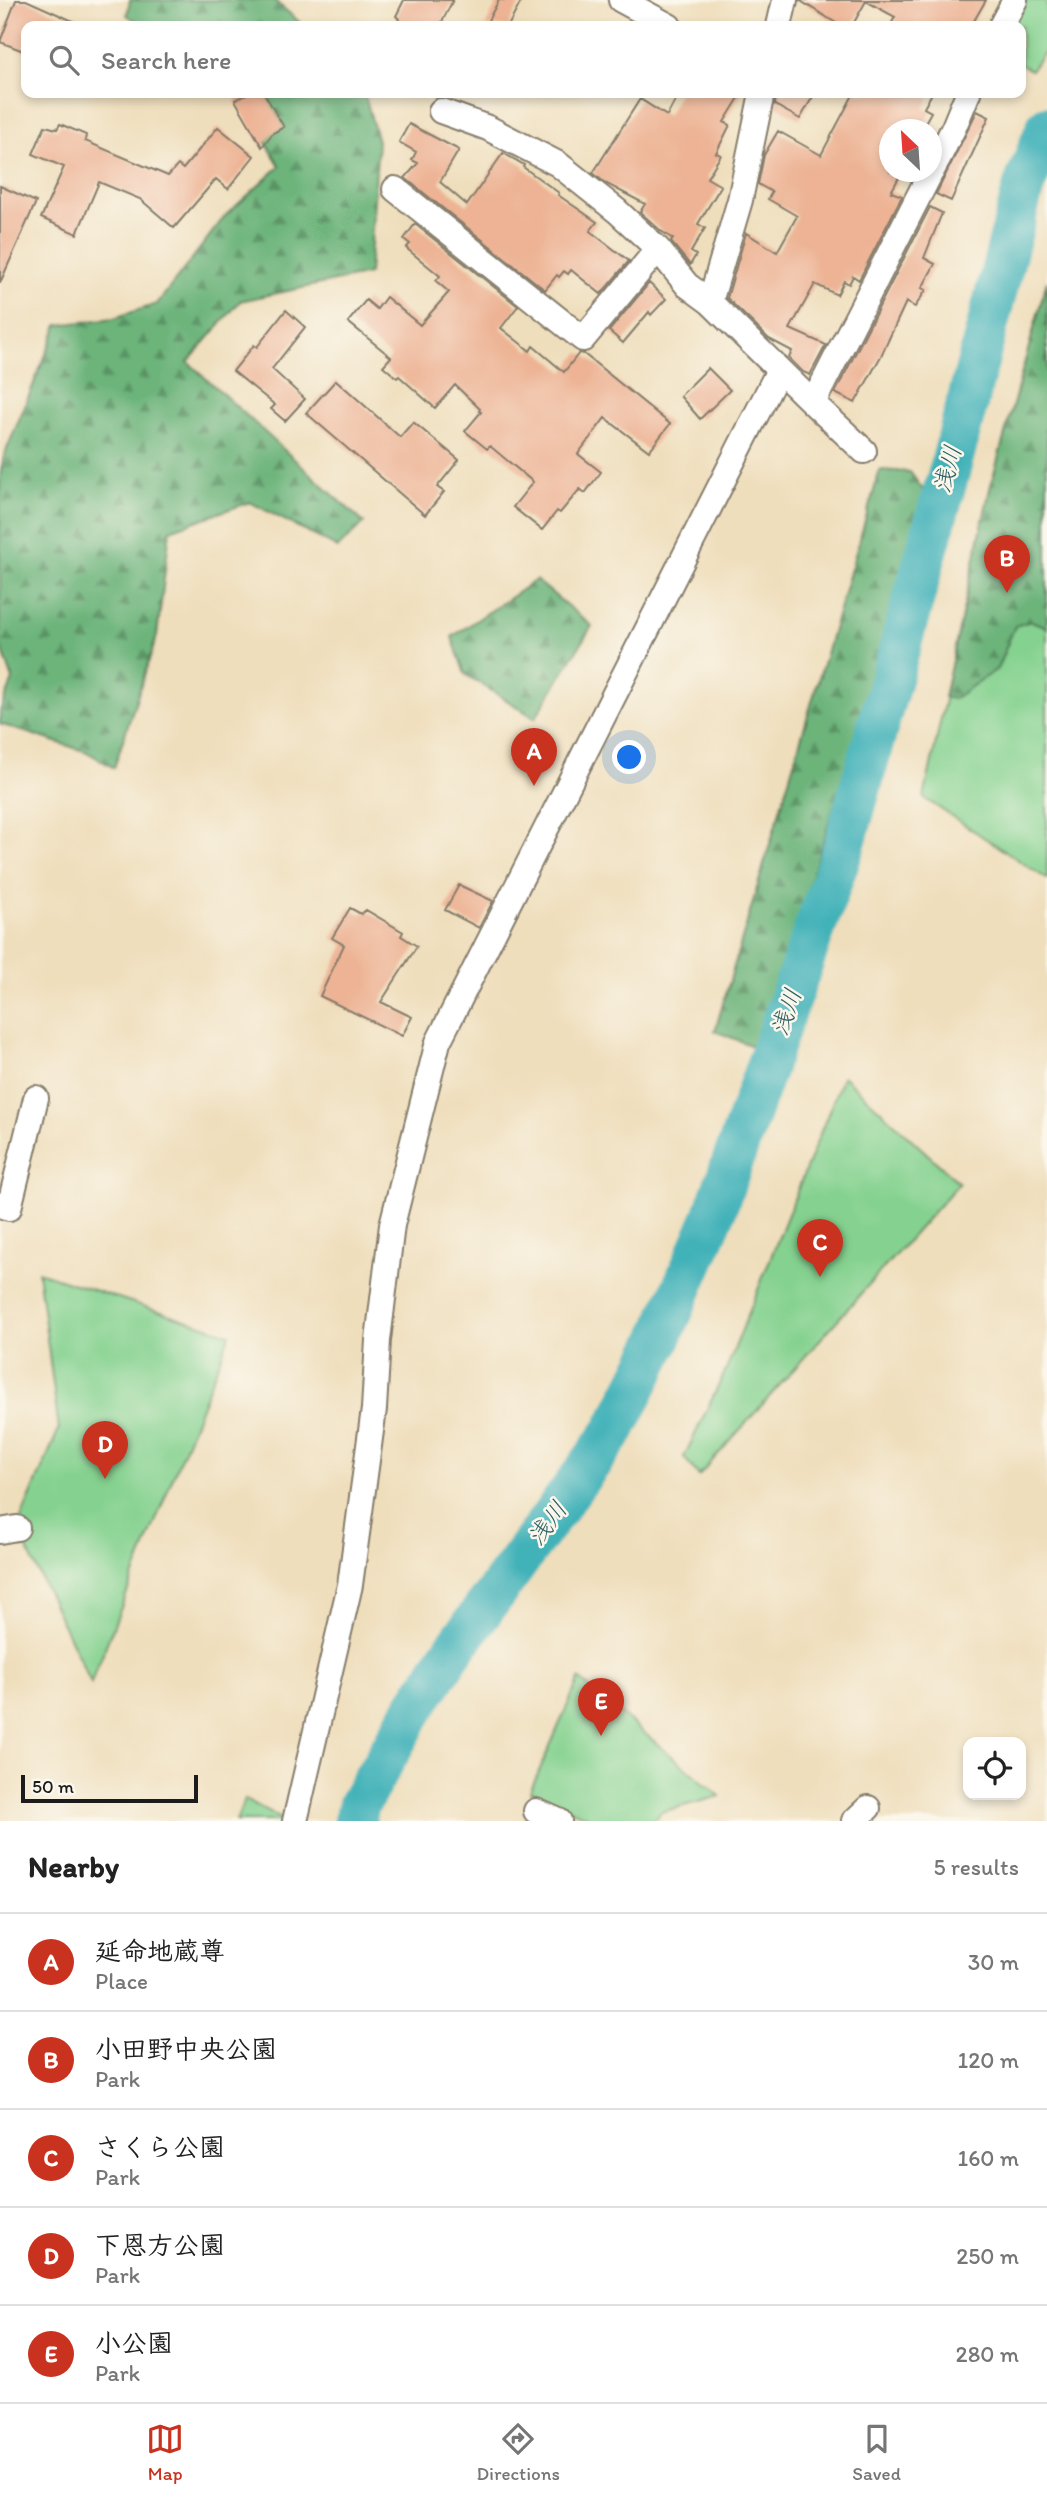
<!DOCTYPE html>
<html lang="en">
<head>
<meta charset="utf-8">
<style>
	body { margin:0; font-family:Itim,"Klee One",sans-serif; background:#f6f6f6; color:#222 }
	.controls { position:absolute; right:21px; bottom:21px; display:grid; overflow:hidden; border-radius:14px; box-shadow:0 4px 10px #0003 }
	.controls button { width:63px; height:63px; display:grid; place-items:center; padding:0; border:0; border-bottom:2px solid #e0e0e0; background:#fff; color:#222; font:35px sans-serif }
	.compass { position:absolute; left:879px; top:119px; width:63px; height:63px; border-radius:50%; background:#fff; box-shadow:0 4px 10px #0003; rotate:335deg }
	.scale { position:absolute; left:21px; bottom:18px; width:177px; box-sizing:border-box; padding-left:7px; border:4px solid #1c1c1c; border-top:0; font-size:19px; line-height:24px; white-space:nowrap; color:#1c1c1c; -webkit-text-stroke:5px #fbf7ec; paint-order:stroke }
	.you { position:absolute; left:630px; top:758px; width:24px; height:24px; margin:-18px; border:5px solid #fff; border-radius:50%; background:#1a73e8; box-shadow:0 0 0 10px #1a73e833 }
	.badge { display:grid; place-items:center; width:46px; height:46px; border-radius:50%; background:#c8321e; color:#fff; font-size:23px; font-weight:700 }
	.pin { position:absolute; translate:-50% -58px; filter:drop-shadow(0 2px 4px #0008) }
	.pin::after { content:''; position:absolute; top:37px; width:24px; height:21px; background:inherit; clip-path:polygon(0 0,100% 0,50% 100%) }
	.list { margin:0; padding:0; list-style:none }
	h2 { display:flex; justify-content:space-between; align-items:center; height:91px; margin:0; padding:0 28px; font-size:30px }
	h2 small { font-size:23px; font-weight:400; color:#767676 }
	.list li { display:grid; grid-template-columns:46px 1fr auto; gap:21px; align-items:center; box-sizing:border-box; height:98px; padding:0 28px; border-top:2px solid #e0e0e0 }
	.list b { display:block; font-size:26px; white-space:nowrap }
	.list p { margin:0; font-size:23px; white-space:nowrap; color:#767676 }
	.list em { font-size:23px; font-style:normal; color:#767676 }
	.icon { flex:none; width:38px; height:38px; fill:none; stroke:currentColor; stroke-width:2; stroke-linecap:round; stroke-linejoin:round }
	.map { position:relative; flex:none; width:1047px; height:1821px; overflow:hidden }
	.search { position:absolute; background:#fff; box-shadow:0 4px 10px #0003; left:21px; right:21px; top:21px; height:77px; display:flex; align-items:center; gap:18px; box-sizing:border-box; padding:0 24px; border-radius:14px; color:#767676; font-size:26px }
	.sheet { height:581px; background:#fff }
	nav { display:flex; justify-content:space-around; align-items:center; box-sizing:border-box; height:98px; border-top:2px solid #e0e0e0; background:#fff; font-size:19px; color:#767676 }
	nav a { display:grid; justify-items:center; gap:4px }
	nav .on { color:#c8321e }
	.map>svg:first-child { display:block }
	.green { fill:#85d290; stroke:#507756; stroke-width:2 }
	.forest { fill:url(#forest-firs); stroke:#44684b; stroke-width:2 }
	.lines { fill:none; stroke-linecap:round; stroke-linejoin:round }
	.river { stroke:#42b2b9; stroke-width:42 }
	.building { fill:#edb394 }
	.minor-casing { stroke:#867d6c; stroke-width:28 }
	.minor { stroke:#fff; stroke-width:24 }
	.labels { text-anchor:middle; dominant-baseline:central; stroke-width:5; stroke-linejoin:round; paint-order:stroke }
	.water-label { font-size:24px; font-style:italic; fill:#2d6063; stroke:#fbf7ec }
</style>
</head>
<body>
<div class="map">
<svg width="1047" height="1821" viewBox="0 0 1047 1821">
	<defs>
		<pattern id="forest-firs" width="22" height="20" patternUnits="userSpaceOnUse" patternTransform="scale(1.75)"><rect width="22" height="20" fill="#6cb47a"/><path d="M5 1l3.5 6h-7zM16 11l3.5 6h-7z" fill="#589263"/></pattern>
	</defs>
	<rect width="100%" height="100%" fill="#fbf7ec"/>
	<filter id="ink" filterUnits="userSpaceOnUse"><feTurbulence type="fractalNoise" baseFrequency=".0143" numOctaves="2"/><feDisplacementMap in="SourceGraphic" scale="14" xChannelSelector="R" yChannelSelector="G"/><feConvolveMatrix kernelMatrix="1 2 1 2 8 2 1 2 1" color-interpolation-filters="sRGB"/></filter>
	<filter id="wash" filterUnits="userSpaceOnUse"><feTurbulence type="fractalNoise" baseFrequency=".00686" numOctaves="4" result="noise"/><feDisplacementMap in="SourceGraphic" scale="28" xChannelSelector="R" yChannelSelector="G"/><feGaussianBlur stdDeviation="1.57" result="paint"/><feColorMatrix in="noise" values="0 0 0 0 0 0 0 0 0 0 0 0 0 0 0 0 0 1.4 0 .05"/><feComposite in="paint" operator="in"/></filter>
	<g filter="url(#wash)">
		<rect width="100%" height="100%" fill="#efdebc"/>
		<!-- green -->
		<path class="green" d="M 1015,0 L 1047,0 L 1047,49 L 1031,70 L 1021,65 L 1021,26 L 1001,26 Z
			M 1047,281 L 1047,879 L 924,798 L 990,489 Z
			M 843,1076 L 959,1183 L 699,1476 L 684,1457 L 726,1370 Z
			M 38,1272 L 230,1334 L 91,1683 L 17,1528 L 59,1429 Z
			M 579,1679 L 720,1796 L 721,1796 L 661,1812 L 654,1821 L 597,1821 L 530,1792 Z
			M 245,1799 L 285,1821 L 236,1821 Z"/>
		<!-- forest -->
		<path class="forest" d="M 130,0 L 274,0 L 304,26 L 144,26 L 127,15 Z
			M 236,93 L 364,93 L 378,141 L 369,274 L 240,301 L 188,362 L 364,523 L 338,548 L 250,502 L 170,530 L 157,636 L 114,768 L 87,752 L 0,724 L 0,711 L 13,680 L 0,643 L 0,476 L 4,456 L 58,325 L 114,318 L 157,304 L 225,216 L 280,166 Z
			M 1047,281 L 1047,627 L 1031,621 L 1015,626 L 997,669 L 953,699 L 944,697 L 990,489 Z
			M 880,470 L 910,472 L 926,494 L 841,785 L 757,1048 L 715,1031 Z
			M 536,580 L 592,626 L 535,718 L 465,674 L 452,637 Z"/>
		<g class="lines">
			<!-- river -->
			<path class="river" d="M 355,1821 L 359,1804 L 414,1709 L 450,1655 L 614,1431 L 660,1340 L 713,1217 L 844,846 L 950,469 L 1024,185 L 1047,127"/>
		</g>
		<g id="blocks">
			<!-- building -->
			<path class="building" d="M 16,0 L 26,0 L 84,26 L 26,26 L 26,52 L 0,42 Z
				M 404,0 L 453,0 L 440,26 L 395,26 L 399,19 L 396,16 Z
				M 499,0 L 522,0 L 508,26 L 485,26 Z
				M 799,0 L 986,0 L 971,26 L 890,26 L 895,17 L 866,1 L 852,26 L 841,26 Z
				M 248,93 L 264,93 L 284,127 L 273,133 L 262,147 L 235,100 Z
				M 679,93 L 742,93 L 724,122 L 730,125 L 716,153 L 721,155 L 707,178 L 721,186 L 698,224 L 705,228 L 691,252 L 696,255 L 690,265 L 671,242 L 673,239 L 661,231 L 640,212 L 645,204 L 605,183 L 593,173 L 640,99 L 667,116 Z
				M 776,93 L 815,93 L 800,119 L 775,105 Z
				M 854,93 L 932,93 L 924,108 L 931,112 L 921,130 L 890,130 L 890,172 L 902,172 L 891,192 L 902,196 L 859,280 L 853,276 L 849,284 L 844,281 L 837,295 L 815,284 L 790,329 L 826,345 L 810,375 L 803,372 L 789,358 L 792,351 L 769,339 L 727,298 L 746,233 L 777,252 L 797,216 L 768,199 L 772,192 L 758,184 L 764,155 L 778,131 L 821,155 Z
				M 977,111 L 989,117 L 951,201 L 936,194 Z
				M 60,124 L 86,135 L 85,141 L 168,176 L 178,165 L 183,169 L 218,127 L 254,156 L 228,189 L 216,179 L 174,228 L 140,199 L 99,182 L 77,234 L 41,218 L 64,167 L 33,154 L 45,126 L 57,129 Z
				M 409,124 L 459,150 L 440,182 L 467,205 L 503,153 L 524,165 L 523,167 L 559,193 L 558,195 L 597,222 L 590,231 L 629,261 L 601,294 L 571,270 L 568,274 L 564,271 L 559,277 L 557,275 L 545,290 L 405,178 L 418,163 L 412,160 L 416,152 L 399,142 Z
				M 0,186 L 36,202 L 0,283 Z
				M 930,207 L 942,213 L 924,258 L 935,264 L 922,288 L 926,290 L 915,307 L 906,302 L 881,356 L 855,403 L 835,393 Z
				M 415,224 L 518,306 L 501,328 L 530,351 L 533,346 L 564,372 L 579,353 L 584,354 L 670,424 L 649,451 L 605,418 L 578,454 L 601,472 L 585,493 L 580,489 L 560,513 L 557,511 L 542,530 L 513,507 L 533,482 L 490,446 L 487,449 L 465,431 L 481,412 L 479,411 L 480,409 L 455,385 L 435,408 L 399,376 L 397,378 L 383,366 L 391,357 L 348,322 L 366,300 L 377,309 L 386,297 L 420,325 L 449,292 L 436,281 L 440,276 L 406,248 L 410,244 L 404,239 Z
				M 649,283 L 666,299 L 651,315 L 649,312 L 623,343 L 609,331 Z
				M 286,310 L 305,327 L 272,369 L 305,399 L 285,421 L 271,409 L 275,405 L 233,371 L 254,345 L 257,347 Z
				M 708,368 L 730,390 L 700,419 L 680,396 Z
				M 336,380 L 400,437 L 413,422 L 459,460 L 437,487 L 444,492 L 425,515 L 306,413 Z
				M 459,885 L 493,901 L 479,928 L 445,910 Z
				M 350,908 L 361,914 L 366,910 L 403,932 L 401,936 L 417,946 L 381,1002 L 412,1017 L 402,1036 L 320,996 L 344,945 L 332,938 Z"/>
		</g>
	</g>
	<g filter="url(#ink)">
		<use href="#blocks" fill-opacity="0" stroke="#867d6c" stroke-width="2"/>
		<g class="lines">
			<defs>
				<path id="minor" d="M 621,0 L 669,26
					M 779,26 L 785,0
					M 1001,26 L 1015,0
					M 441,111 L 488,128 L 558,164 L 617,211 L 658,249 L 687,285 L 710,302 L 813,403 L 864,451
					M 932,171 L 954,127 L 968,93
					M 395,189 L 583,339 L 658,249
					M 710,302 L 740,200 L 762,93
					M 813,403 L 931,172
					M 0,1205 L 9,1208 L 36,1098
					M 0,1531 L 17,1528
					M 536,1811 L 559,1821
					M 295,1821 L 350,1585 L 374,1409 L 378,1340 L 392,1225 L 438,1042 L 779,370
					M 854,1821 L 868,1808"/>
			</defs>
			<!-- minor casing -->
			<use href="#minor" class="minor-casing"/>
			<!-- minor -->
			<use href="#minor" class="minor"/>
		</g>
	</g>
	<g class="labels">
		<!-- water labels -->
		<g class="water-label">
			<text transform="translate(947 469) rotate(-75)">浅川</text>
			<text transform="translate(786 1012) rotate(-71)">浅川</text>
			<text transform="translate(547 1523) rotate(-54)">浅川</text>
		</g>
	</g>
</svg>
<div class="controls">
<button><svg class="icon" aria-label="locate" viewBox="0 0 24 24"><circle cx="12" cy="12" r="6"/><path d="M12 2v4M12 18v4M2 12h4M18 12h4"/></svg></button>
</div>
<svg class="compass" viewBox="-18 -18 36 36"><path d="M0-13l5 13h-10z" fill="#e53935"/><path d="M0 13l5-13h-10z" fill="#767676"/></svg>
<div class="scale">50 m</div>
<div class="you"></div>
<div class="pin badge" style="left:534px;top:786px">A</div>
<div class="pin badge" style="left:1007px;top:593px">B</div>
<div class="pin badge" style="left:820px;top:1277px">C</div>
<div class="pin badge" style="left:105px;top:1479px">D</div>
<div class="pin badge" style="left:601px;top:1736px">E</div>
<div class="search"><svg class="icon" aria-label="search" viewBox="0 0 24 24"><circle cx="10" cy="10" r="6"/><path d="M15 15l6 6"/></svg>Search here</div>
</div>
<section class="sheet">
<h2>Nearby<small>5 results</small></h2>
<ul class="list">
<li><span class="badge">A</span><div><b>延命地蔵尊</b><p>Place</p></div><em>30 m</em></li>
<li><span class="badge">B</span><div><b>小田野中央公園</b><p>Park</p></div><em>120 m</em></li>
<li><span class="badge">C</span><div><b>さくら公園</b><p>Park</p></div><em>160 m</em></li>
<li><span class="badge">D</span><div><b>下恩方公園</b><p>Park</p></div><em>250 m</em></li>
<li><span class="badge">E</span><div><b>小公園</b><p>Park</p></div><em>280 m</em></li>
</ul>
</section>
<nav>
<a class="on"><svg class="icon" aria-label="map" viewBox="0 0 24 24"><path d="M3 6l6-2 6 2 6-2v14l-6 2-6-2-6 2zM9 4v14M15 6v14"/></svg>Map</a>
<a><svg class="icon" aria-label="directions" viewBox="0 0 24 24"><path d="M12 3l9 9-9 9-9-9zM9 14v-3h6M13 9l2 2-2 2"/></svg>Directions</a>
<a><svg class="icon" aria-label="saved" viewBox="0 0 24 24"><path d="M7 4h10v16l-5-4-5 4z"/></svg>Saved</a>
</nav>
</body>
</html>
